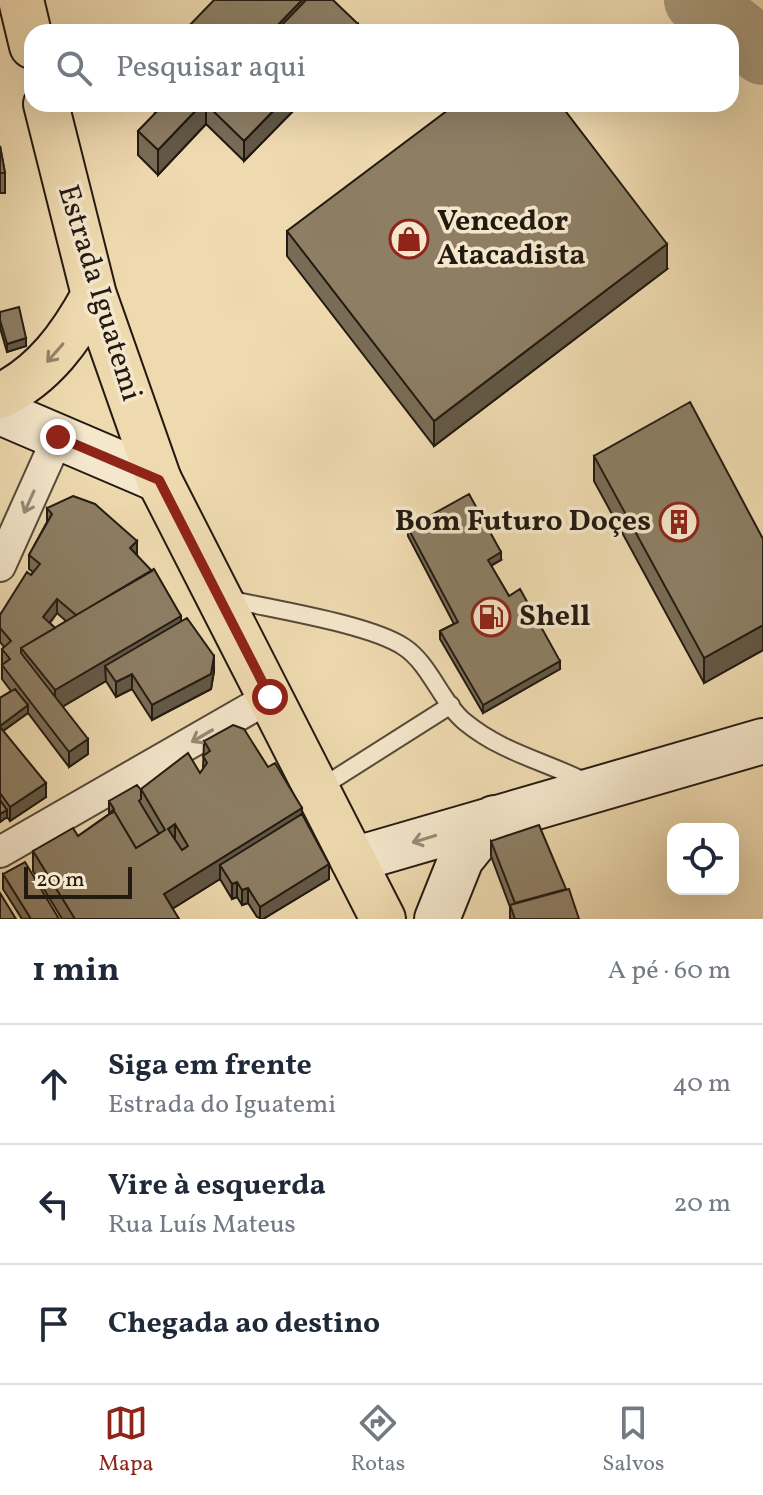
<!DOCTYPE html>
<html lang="pt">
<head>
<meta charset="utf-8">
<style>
	body { margin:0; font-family:Vollkorn,serif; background:#f2f2f3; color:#1f2937 }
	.controls { position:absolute; right:24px; bottom:24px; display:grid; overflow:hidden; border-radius:16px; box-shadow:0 8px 32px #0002 }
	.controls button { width:72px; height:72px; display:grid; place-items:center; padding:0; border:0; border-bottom:2px solid #e0e1e3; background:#fff; color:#1f2937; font:40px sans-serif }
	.scale { position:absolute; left:24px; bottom:20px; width:108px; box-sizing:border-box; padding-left:8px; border:4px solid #221a11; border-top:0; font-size:22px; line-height:28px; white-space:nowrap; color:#221a11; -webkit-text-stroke:6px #f5e7cc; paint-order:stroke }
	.stop { position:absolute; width:24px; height:24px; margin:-18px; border:6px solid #8f2418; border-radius:50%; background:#fff }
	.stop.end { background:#8f2418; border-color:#fff; box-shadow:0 2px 8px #0008 }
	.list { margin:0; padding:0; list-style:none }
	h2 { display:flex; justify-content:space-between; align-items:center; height:104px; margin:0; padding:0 32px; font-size:34px }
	h2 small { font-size:26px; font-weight:400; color:#747a83 }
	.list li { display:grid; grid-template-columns:52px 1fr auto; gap:24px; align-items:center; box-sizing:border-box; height:120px; padding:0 32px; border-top:2px solid #e0e1e3 }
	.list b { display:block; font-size:30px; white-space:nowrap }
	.list p { margin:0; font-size:26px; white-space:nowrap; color:#747a83 }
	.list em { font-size:26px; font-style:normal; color:#747a83 }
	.icon { flex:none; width:44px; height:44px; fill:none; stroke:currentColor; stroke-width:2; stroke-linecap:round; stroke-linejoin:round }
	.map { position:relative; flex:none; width:763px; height:919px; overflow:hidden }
	.search { position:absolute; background:#fff; box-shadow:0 8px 32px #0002; left:24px; right:24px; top:24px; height:88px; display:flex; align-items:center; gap:20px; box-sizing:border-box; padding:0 28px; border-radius:24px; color:#747a83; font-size:30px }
	.sheet { height:464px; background:#fff }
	nav { display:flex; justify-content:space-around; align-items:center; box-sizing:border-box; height:112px; border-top:2px solid #e0e1e3; background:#fff; font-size:22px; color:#747a83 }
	nav a { display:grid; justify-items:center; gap:4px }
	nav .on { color:#8f2418 }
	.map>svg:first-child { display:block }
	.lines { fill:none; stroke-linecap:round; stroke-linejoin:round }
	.river { stroke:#a9997a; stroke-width:66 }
	.lane-casing { stroke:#554a39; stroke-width:20 }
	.street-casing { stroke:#554a39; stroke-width:34 }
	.secondary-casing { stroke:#221a11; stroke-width:48 }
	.primary-casing { stroke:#221a11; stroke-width:48 }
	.lane { stroke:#f5e7cc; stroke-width:16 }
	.street { stroke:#f5e7cc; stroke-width:30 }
	.secondary { stroke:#f5e7cc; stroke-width:44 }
	.primary { stroke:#efdab0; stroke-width:44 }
	.wall { fill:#796c56; stroke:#221a11; stroke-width:2; fill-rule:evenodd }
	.shaded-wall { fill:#635846; stroke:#221a11; stroke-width:2 }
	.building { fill:#8d7e64; stroke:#221a11; stroke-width:2; fill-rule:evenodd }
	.oneway { stroke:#938468 }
	.oneway2 { stroke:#968b78 }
	.route { stroke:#8f2418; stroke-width:10 }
	.labels { text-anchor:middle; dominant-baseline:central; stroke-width:7; stroke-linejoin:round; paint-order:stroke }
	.poi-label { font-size:30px; font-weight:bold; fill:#221a11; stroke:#f5e7cc; text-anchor:start }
	.street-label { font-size:30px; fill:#221a11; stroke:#f5e7cc }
</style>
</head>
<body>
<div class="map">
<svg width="763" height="919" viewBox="0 0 763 919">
	<rect width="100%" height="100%" fill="#efdab0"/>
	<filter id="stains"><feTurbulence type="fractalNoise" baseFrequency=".0025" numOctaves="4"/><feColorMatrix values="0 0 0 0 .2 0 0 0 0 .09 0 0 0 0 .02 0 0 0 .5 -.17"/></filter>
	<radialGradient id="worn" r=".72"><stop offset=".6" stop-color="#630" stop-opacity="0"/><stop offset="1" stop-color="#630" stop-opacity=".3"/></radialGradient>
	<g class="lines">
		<!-- river -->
		<path class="river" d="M 697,0 L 763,52"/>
		<defs>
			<path id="lane" d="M 228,599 C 271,609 370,624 404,647 C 430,664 441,702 465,722 C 504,754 546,761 590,784
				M 317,790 L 451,705"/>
			<path id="street" d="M 0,566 L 58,437
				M 0,852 L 270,697"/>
			<path id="secondary" d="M 0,412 L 159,480
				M 353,860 L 763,741
				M 437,919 L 461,859 L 494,818"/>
			<path id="primary" d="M 21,0 L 32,46
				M 46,104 L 94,295 L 159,480 L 383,919
				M 0,396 C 44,375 71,337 94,295"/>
		</defs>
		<!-- lane casing -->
		<use href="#lane" class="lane-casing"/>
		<!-- street casing -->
		<use href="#street" class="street-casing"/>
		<!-- secondary casing -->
		<use href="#secondary" class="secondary-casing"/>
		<!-- primary casing -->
		<use href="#primary" class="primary-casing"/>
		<!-- lane -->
		<use href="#lane" class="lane"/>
		<!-- street -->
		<use href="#street" class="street"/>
		<!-- secondary -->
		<use href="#secondary" class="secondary"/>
		<!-- primary -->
		<use href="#primary" class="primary"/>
	</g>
	<!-- wall -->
	<path class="wall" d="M 147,104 L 300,104 L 244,161 L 206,124 L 158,175 L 138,155 L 138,131 L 156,113 Z
		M 0,146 L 5,173 L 5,193 L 0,193 Z
		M 287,231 L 667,269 L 434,446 L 287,256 Z
		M 0,312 L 26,346 L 7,352 L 0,328 Z
		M 594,456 L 763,539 L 763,650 L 704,683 L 594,481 Z
		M 47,508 L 137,555 L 214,671 L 211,689 L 152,720 L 132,689 L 116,697 L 106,681 L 62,707 L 88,754 L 69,767 L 28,713 L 3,731 L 46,797 L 10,821 L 7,817 L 0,822 L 0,698 L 11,691 L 2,679 L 2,649 L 4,647 L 0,642 L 0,615 L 33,572 L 29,569 L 29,555 L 47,522 ZM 57,613 L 66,621 L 55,628 L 50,623 Z
		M 408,528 L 501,560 L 491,566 L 509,596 L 560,669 L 483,713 L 440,639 L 440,631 L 454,624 L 408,536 Z
		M 204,741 L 268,767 L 302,814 L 329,879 L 263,919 L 257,917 L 248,903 L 242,905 L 237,897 L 232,899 L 220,879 L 172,909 L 179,919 L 62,919 L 33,871 L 33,851 L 78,836 L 109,814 L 109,801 L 200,773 L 203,769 Z
		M 491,841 L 579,919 L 510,919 L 510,907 L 491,856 Z
		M 3,874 L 59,919 L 22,919 L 3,889 Z"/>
	<!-- shaded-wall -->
	<path class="shaded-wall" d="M 302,0 L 326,0 L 295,32 L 271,32 Z
		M 358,24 L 358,32 L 350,32 Z
		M 202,104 L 226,104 L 206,104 L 206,124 L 158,175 L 158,150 Z
		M 280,104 L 300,104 L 244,161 L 244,141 Z
		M 667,244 L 667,269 L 434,446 L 434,421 Z
		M 26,338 L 26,346 L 7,352 L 7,344 Z
		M 137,541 L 137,555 L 130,548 Z
		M 501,552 L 501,560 L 488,567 L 488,560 Z
		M 57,599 L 57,613 L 43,631 L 43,617 Z
		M 181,616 L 181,636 L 105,666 L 106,681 L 55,711 L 55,690 Z
		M 763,625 L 763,650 L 704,683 L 704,658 Z
		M 214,656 L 214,671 L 211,689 L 152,720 L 152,705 Z
		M 560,661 L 560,669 L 483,713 L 483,705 Z
		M 132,674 L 132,689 L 116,697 L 116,682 Z
		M 28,705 L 28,713 L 0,733 L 0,726 Z
		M 88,739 L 88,754 L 69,767 L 69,752 Z
		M 46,783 L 46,797 L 10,821 L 10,807 Z
		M 302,808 L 302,829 L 220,865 L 220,879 L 164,914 L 164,894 Z
		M 7,810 L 7,817 L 0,822 L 0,814 Z
		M 175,824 L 175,845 L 168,829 Z
		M 329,864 L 329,879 L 263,919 L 260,919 L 260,907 Z
		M 237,882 L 237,897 L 232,899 L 232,884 Z
		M 248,888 L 248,903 L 242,905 L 242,890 Z"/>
	<!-- building -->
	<path class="building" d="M 214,0 L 302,0 L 271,32 L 183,32 Z
		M 306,0 L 333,0 L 358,24 L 350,32 L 275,32 Z
		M 164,104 L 202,104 L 158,150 L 138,131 Z
		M 206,104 L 280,104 L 244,141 Z
		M 456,104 L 560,104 L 667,244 L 434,421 L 287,231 Z
		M 0,146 L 5,173 L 0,173 Z
		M 19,307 L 26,338 L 7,344 L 0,320 L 0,312 Z
		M 690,402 L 763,539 L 763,625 L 704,658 L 594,456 Z
		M 469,494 L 501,552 L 488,560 L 509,596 L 520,589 L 560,661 L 483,705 L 440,631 L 458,622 L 408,528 Z
		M 73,496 L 95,504 L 137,541 L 130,548 L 152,571 L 76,615 L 57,599 L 43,617 L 55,628 L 21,648 L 21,653 L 88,739 L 69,752 L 2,665 L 10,659 L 2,649 L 11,641 L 0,628 L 0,615 L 27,572 L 31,575 L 40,564 L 29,555 L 52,514 L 47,508 Z
		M 154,569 L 181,616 L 55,690 L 21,648 Z
		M 187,618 L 214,656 L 211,674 L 152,705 L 132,674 L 116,682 L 105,666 Z
		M 15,689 L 28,705 L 0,726 L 0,698 Z
		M 233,725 L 244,729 L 268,767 L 275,763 L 302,808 L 164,894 L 179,919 L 75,919 L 33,851 L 73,828 L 78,836 L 114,811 L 136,848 L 165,830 L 141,789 L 188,753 L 200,773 L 207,763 L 203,756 L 210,751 L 204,741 ZM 175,824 L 188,846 L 182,850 L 168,829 Z
		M 0,727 L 46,783 L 10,807 L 0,793 Z
		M 137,785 L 141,790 L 141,799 L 139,801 L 159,834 L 136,848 L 114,811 L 112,813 L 111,812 L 114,809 L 109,801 Z
		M 0,800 L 7,810 L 0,814 Z
		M 302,814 L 329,864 L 260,907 L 248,888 L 242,890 L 237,882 L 232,884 L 220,865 Z
		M 539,825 L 566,889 L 515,903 L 491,841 Z
		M 25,862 L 59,919 L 31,919 L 3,874 Z
		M 569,889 L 579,919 L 515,919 L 510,905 Z
		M 0,893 L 16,919 L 0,919 Z"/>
	<!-- one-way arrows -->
	<defs><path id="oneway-shaft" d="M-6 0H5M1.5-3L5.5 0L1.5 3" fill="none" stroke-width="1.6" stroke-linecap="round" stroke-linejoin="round" transform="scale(2)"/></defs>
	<use class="oneway" href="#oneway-shaft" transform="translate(55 353) rotate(131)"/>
	<g class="oneway2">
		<use href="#oneway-shaft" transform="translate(29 502) rotate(114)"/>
		<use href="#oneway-shaft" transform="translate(202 736) rotate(150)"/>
		<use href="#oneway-shaft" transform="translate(424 839) rotate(163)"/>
	</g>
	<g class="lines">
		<!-- route -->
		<path class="route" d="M 58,437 L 159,480 L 270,697"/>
	</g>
	<!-- icons -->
	<defs>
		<symbol id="shop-ring" viewBox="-11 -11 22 22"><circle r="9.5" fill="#f5e7cc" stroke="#8f2418" stroke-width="1.5"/><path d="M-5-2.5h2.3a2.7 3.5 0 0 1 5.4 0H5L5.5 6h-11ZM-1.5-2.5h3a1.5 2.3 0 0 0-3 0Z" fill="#8f2418"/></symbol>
		<symbol id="building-ring" viewBox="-11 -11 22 22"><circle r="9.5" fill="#f5e7cc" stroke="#8f2418" stroke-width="1.5"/><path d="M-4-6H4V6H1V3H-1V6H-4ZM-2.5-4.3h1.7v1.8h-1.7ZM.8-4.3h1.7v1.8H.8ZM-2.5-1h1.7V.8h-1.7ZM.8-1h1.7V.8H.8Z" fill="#8f2418"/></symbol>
		<symbol id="fuel-ring" viewBox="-11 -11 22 22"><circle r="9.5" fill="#f5e7cc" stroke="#8f2418" stroke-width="1.5"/><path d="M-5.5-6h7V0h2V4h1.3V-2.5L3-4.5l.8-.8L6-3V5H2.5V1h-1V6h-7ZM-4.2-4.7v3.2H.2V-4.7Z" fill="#8f2418"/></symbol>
	</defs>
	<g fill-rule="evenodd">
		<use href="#shop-ring" x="387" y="217" width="44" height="44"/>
		<use href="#building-ring" x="657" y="500" width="44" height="44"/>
		<use href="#fuel-ring" x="469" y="595" width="44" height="44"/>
	</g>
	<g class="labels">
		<!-- poi labels -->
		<g class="poi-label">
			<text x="437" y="222">Vencedor<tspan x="437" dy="34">Atacadista</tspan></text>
			<text x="651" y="522" text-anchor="end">Bom Futuro Doçes</text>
			<text x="519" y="617">Shell</text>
		</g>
		<!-- street labels -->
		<g class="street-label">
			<text transform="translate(99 293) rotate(73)">Estrada Iguatemi</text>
		</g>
	</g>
	<rect width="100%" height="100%" filter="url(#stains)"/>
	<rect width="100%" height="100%" fill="url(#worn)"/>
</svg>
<div class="controls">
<button><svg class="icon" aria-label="locate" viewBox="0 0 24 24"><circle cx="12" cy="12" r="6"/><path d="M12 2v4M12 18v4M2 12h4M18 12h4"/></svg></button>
</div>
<div class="scale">20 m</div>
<div class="stop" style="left:270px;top:697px"></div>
<div class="stop end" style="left:58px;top:437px"></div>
<div class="search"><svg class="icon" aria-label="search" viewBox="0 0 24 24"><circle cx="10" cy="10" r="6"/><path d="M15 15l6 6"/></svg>Pesquisar aqui</div>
</div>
<section class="sheet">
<h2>1 min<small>A pé · 60 m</small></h2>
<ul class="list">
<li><svg class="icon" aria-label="ahead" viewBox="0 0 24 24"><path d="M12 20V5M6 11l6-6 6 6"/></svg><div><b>Siga em frente</b><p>Estrada do Iguatemi</p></div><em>40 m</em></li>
<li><svg class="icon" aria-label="left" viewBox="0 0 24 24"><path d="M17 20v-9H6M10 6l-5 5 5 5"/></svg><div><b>Vire à esquerda</b><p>Rua Luís Mateus</p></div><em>20 m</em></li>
<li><svg class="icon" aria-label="arrive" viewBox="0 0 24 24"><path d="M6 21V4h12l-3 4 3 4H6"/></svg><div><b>Chegada ao destino</b></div></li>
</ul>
</section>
<nav>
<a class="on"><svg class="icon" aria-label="map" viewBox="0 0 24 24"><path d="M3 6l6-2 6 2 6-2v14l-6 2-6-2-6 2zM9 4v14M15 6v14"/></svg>Mapa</a>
<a><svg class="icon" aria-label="directions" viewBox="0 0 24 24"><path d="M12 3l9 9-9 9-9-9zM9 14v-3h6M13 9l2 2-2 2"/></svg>Rotas</a>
<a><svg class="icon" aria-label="saved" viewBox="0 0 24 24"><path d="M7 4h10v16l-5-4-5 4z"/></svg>Salvos</a>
</nav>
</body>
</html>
